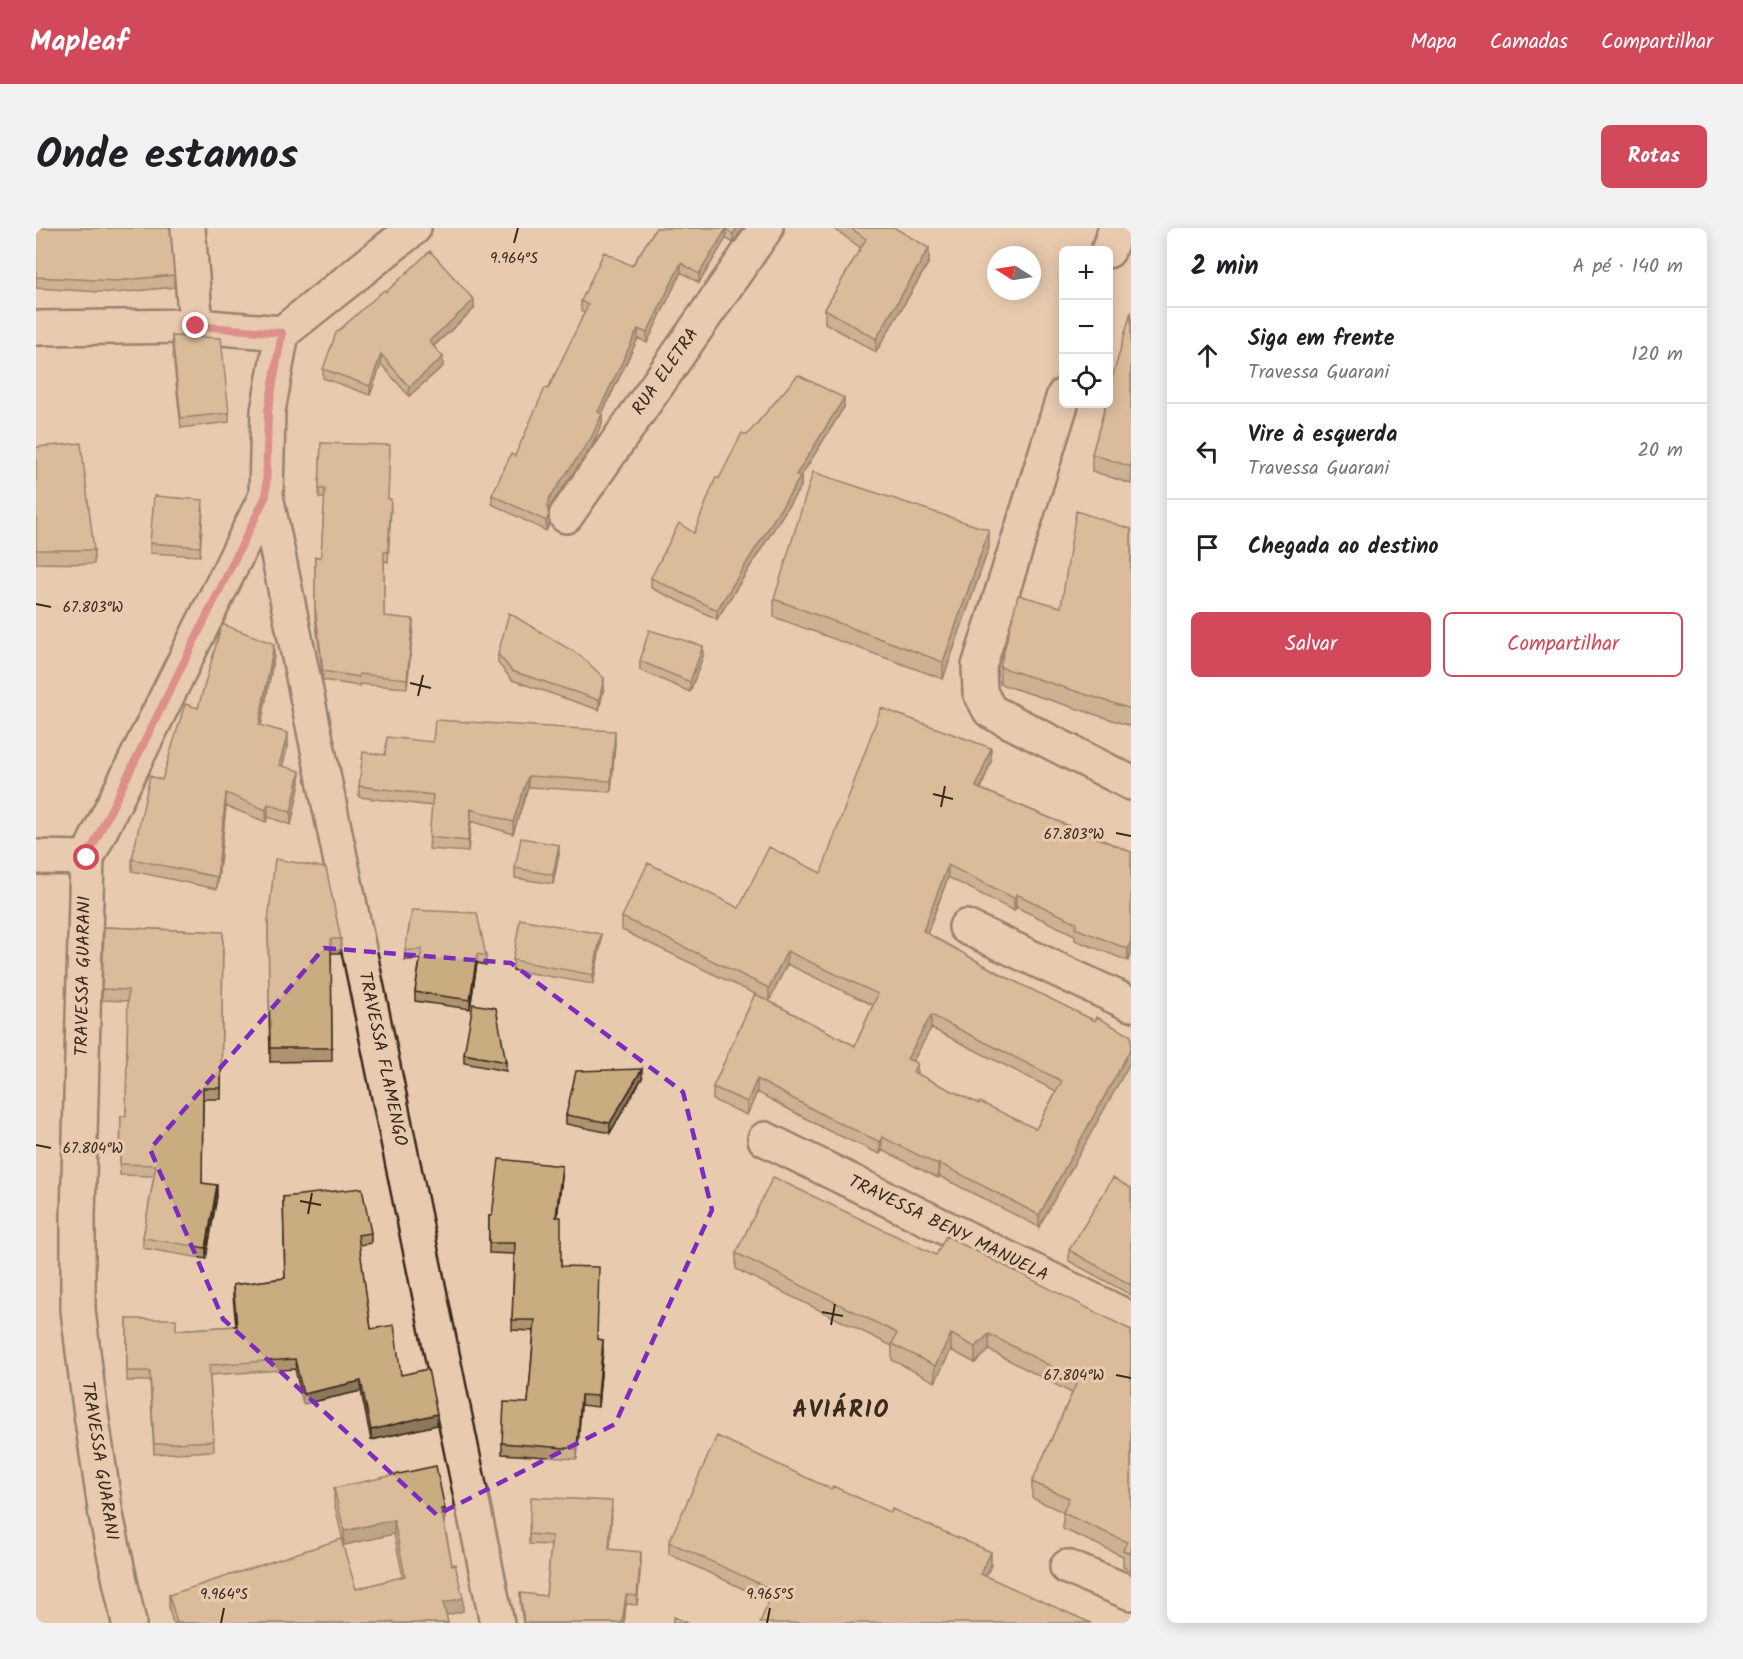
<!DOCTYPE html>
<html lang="pt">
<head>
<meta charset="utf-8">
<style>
	body { margin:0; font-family:Kalam,sans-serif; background:#f2f2f2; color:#202124 }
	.controls { position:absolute; right:18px; top:18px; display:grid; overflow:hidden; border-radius:9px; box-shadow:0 3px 15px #0003 }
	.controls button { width:54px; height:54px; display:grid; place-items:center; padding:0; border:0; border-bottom:2px solid #e0e0e0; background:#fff; color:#202124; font:30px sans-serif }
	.compass { position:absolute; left:951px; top:18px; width:54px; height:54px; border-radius:50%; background:#fff; box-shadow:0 3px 15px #0003; rotate:282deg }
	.stop { position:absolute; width:18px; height:18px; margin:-14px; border:4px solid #d1495b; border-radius:50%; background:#fff }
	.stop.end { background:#d1495b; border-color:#fff; box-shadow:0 2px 6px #0008 }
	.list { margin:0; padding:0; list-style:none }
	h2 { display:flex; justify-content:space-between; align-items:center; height:78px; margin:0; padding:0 24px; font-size:26px }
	h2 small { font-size:20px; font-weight:400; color:#757577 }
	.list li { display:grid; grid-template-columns:39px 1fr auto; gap:18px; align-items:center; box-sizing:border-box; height:96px; padding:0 24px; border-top:2px solid #e0e0e0 }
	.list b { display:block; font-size:22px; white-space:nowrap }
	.list p { margin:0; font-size:20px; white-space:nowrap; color:#757577 }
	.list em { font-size:20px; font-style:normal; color:#757577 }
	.actions { display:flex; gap:12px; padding:18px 24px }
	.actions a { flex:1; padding:14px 0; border:2px solid #d1495b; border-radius:9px; text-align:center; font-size:21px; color:#d1495b }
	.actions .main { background:#d1495b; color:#fff }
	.icon { flex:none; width:33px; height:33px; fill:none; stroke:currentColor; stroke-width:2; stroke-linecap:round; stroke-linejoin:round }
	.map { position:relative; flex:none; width:1095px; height:1395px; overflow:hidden; border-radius:9px }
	header { display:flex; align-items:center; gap:36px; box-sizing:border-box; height:84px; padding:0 30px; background:#d1495b; color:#fff }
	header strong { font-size:28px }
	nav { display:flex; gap:33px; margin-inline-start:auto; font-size:21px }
	.intro { display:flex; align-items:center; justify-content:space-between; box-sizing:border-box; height:144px; padding:0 36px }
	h1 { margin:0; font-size:42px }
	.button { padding:15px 27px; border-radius:9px; background:#d1495b; color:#fff; font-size:21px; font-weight:700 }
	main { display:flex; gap:36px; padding:0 36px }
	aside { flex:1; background:#fff; border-radius:9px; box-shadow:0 3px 15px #0003 }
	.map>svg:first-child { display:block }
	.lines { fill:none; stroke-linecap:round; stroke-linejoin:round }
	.minor-casing { stroke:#3b2a1e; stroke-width:38 }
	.minor { stroke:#e8cbaf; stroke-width:33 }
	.wall { fill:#ad946e; stroke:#3b2a1e; stroke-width:1.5; fill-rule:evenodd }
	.shaded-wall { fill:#8d785a; stroke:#3b2a1e; stroke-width:1.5 }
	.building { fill:#c9ac80; stroke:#3b2a1e; stroke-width:1.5; fill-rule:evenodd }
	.route { stroke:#d1495b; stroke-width:8 }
	.marked { fill:none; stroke:#7b2cbf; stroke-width:4.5; stroke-dasharray:12 8; stroke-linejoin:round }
	.ticks { fill:none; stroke:#3b2a1e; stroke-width:2 }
	.labels { text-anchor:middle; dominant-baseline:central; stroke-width:6; stroke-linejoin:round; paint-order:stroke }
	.street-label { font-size:18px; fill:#3b2a1e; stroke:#e8cbaf }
	.district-label { font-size:24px; font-weight:bold; letter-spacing:1.5px; fill:#3b2a1e; stroke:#e8cbaf }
	.ticks-label { font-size:15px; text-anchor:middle; fill:#3b2a1e; stroke:#e8cbaf; stroke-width:6; stroke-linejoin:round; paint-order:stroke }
</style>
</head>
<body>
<header>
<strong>Mapleaf</strong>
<nav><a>Mapa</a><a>Camadas</a><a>Compartilhar</a></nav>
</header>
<div class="intro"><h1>Onde estamos</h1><a class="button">Rotas</a></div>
<main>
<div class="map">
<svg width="1095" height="1395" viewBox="0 0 1095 1395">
	<rect width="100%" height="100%" fill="#e8cbaf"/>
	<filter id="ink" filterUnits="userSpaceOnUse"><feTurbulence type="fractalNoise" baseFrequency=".0167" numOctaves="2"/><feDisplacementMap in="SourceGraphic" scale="12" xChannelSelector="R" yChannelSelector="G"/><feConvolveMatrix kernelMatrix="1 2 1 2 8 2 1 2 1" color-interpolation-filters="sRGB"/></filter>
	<g filter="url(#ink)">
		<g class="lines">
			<defs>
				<path id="minor" d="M 1072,23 L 1080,0
					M 0,100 L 160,98
					M 246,105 L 378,0
					M 1028,167 L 943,438 L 944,464 L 954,483 L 1095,555
					M 230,268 L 461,1395
					M 530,288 L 730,0
					M 0,629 L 51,630
					M 930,699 L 1095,776
					M 729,911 L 1095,1091
					M 1031,1339 L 1095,1365
					M 93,1395 L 70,1287 L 52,1165 L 42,1082 L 42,989 L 51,630 L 230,268 L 232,183 L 246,105 L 160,98 L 152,0"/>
			</defs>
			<!-- minor casing -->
			<use href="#minor" class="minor-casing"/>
			<!-- minor -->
			<use href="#minor" class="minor"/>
		</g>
		<!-- wall -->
		<path class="wall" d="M 0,0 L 138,47 L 138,59 L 80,65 L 0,60 Z
			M 620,0 L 707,0 L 697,15 L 690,10 L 663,55 L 645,44 L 611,115 L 602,110 L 566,186 L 566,195 L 555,220 L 514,278 L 513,283 L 513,296 L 510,303 L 456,276 L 456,267 L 479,228 L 512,161 L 549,85 L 545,83 L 545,73 L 596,38 Z
			M 797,0 L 859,0 L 893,34 L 840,124 L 789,95 L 789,81 L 825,20 Z
			M 350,64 L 438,81 L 398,118 L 407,138 L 373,168 L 345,136 L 334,167 L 287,150 L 287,141 Z
			M 1095,84 L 1095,256 L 1056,243 L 1056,226 Z
			M 136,108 L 193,185 L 193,194 L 145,200 L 136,117 Z
			M 808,179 L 765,248 L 765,258 L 681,391 L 615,360 L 615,350 L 658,305 L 683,251 L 711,207 Z
			M 285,215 L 352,271 L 355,281 L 352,334 L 348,333 L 348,388 L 377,400 L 371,460 L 323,456 L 323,458 L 287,452 L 279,388 L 279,329 L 285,329 L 289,270 L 283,270 Z
			M 0,219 L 58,322 L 58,336 L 0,335 Z
			M 167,281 L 164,328 L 114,325 L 114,315 Z
			M 1095,301 L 1095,498 L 964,456 L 964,439 L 1025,379 Z
			M 953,319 L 907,451 L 738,389 L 738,371 Z
			M 462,426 L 568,459 L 563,482 L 476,452 L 462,435 Z
			M 238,428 L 225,497 L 252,518 L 246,538 L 264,555 L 255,597 L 232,589 L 230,594 L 190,578 L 181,661 L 96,643 L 96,631 L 126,552 L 162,480 Z
			M 667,428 L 654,464 L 604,442 L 604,433 Z
			M 397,514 L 579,515 L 575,564 L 492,559 L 477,606 L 435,593 L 432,624 L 393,621 L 396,578 L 323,569 L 323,558 L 349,527 Z
			M 955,533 L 945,561 L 1095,624 L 1092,733 L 1039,712 L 1039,707 L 980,679 L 978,683 L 912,649 L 891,706 L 966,747 L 1059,793 L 1003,999 L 903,948 L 902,950 L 846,922 L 844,926 L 793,903 L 721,864 L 711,887 L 677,872 L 677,859 L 719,766 L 586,702 L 586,689 L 703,680 L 785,645 ZM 751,736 L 837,777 L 819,818 L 733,773 ZM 895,800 L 1020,863 L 1000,901 L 943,876 L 881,846 L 877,833 Z
			M 523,626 L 517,656 L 479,650 L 479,640 Z
			M 376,682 L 450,728 L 450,737 L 441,735 L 434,781 L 379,773 L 379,764 L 384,731 L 369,732 L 369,723 Z
			M 232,694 L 305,711 L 305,725 L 295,725 L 296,833 L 234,834 Z
			M 68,699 L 187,704 L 185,871 L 167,871 L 166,955 L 181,968 L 170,1031 L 107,1020 L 107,1010 L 118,948 L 84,947 L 85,888 L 90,888 L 92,773 L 66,772 Z
			M 565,715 L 557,756 L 477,742 L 477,732 Z
			M 428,826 L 470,834 L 470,843 L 428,835 Z
			M 606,850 L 574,905 L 530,896 L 530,887 Z
			M 526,949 L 521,989 L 525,1038 L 567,1123 L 562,1179 L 545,1177 L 541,1231 L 466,1226 L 466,1215 L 492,1175 L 498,1103 L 476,1102 L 478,1026 L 453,1025 L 453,988 L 456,988 Z
			M 1095,960 L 1095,1067 L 1033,1033 L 1033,1022 Z
			M 247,969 L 335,1005 L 335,1015 L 323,1017 L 335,1101 L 365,1147 L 401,1197 L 335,1212 L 325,1163 L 267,1176 L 259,1141 L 174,1147 L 178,1223 L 118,1226 L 114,1153 L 91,1153 L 91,1091 L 140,1102 L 200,1098 L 197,1068 L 197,1057 L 249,1050 Z
			M 700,1025 L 900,1027 L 1095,1102 L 1095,1343 L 1087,1339 L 1087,1328 L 1027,1301 L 1027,1284 L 996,1270 L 996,1254 L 1036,1165 L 953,1122 L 939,1135 L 915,1122 L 899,1154 L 856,1132 L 856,1118 L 700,1041 Z
			M 298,1260 L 409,1294 L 408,1294 L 416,1337 L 427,1383 L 410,1387 L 412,1395 L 137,1395 L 133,1381 L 133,1367 L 320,1361 L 367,1349 L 358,1306 L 308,1317 L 298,1274 Z
			M 576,1282 L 574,1321 L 605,1333 L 601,1377 L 590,1376 L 588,1395 L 487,1395 L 484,1374 L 484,1365 L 510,1368 L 515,1317 L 493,1316 L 493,1306 Z
			M 633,1314 L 955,1337 L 950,1348 L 733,1373 L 633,1326 Z"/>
		<!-- shaded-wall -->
		<path class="shaded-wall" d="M 701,0 L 707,0 L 697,15 L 697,6 Z
			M 690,1 L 690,10 L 663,55 L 663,46 Z
			M 893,20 L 893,34 L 840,124 L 840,111 Z
			M 645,35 L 645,44 L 611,115 L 611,105 Z
			M 438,72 L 438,81 L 393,122 L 393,113 Z
			M 602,101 L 602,110 L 562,193 L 562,184 Z
			M 345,126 L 345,136 L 334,167 L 334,158 Z
			M 407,129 L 407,138 L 373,168 L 373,159 Z
			M 808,170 L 808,179 L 760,256 L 760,247 Z
			M 566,186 L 566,195 L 555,220 L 514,278 L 511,287 L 511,278 L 514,269 Z
			M 765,248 L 765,258 L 681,391 L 681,382 Z
			M 513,287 L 513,296 L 510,303 L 510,293 Z
			M 953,302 L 953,319 L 907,451 L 907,434 Z
			M 377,391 L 377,400 L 371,460 L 371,451 Z
			M 238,416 L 238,428 L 223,509 L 223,497 Z
			M 667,418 L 667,428 L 654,464 L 654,454 Z
			M 568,450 L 568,459 L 563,482 L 563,472 Z
			M 579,503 L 579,515 L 575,564 L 575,553 Z
			M 252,505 L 252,518 L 243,550 L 243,537 Z
			M 955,520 L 955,533 L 940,572 L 940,559 Z
			M 264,543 L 264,555 L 255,597 L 255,584 Z
			M 492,548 L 492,559 L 477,606 L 477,594 Z
			M 190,565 L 190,578 L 181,661 L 181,649 Z
			M 232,576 L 232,589 L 230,594 L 230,582 Z
			M 435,581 L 435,593 L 432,624 L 432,613 Z
			M 523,617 L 523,626 L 517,656 L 517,647 Z
			M 912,637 L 912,649 L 887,716 L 887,703 Z
			M 980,666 L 980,679 L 978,683 L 978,670 Z
			M 565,706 L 565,715 L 557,756 L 557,747 Z
			M 1095,712 L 1095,725 L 1092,733 L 1092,721 Z
			M 751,723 L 751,736 L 733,773 L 733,760 Z
			M 441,726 L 441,735 L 434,781 L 434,772 Z
			M 895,787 L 895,800 L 871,844 L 871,831 Z
			M 1095,820 L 1095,833 L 1003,999 L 1003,987 Z
			M 881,835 L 881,848 L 877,844 Z
			M 606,841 L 606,850 L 574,905 L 574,895 Z
			M 721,851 L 721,864 L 711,887 L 711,874 Z
			M 846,909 L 846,922 L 844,926 L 844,914 Z
			M 903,935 L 903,948 L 902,950 L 902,937 Z
			M 526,938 L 526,949 L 520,1000 L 520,989 Z
			M 181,957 L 181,968 L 170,1031 L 170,1020 Z
			M 915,1106 L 915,1122 L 899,1154 L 899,1138 Z
			M 953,1106 L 953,1122 L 939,1135 L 939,1119 Z
			M 567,1112 L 567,1123 L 562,1179 L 562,1168 Z
			M 325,1153 L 325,1163 L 267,1176 L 267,1166 Z
			M 545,1167 L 545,1177 L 541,1231 L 541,1221 Z
			M 401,1186 L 401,1197 L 335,1212 L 335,1202 Z
			M 405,1281 L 409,1281 L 409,1294 L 405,1295 Z
			M 358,1292 L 358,1306 L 308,1317 L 308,1303 Z
			M 605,1324 L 605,1333 L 601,1377 L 601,1368 Z
			M 955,1324 L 955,1337 L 945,1359 L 945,1346 Z
			M 590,1367 L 590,1376 L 588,1395 L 586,1395 Z
			M 427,1370 L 427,1383 L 407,1388 L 407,1375 Z"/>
		<!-- building -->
		<path class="building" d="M 0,0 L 134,0 L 138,47 L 80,53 L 0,49 Z
			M 620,0 L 701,0 L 697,6 L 690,1 L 663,46 L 645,35 L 611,105 L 602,101 L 562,184 L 566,186 L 555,210 L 514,269 L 511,278 L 513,287 L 510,293 L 456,267 L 475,226 L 479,228 L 509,160 L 512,161 L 552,77 L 545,73 L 568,24 L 596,38 Z
			M 815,0 L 859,0 L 893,20 L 840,111 L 789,81 L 830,11 Z
			M 394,23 L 438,72 L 393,113 L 407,129 L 373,159 L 345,126 L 334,158 L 287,141 L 300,105 L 348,62 L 350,64 Z
			M 1095,84 L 1095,239 L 1056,226 L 1070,176 L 1072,176 L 1072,165 Z
			M 136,108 L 185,110 L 193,185 L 145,190 Z
			M 762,147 L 808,170 L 760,247 L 765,248 L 681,382 L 615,350 L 643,295 L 658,305 L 680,249 L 683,251 L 706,205 L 711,207 Z
			M 45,215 L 58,322 L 0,322 L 0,219 Z
			M 285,215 L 354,217 L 352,271 L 355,271 L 352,324 L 348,324 L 348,388 L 377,391 L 371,451 L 323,446 L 323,449 L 287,443 L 279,378 L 279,329 L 285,329 L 289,261 L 283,261 Z
			M 777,244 L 953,302 L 907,434 L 738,371 Z
			M 118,268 L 167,272 L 164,319 L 114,315 Z
			M 1040,283 L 1095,301 L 1095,481 L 964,439 L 982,367 L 1025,379 Z
			M 473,385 L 545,428 L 568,450 L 563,472 L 476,443 L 462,426 Z
			M 186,396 L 238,416 L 223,497 L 252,505 L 243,537 L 264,543 L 255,584 L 232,576 L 230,582 L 190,565 L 181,649 L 96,631 L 114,548 L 126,552 L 149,476 L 162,480 Z
			M 613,402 L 667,418 L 654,454 L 604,433 Z
			M 845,480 L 955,520 L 940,559 L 1095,624 L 1095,712 L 1092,721 L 1039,700 L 1041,695 L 980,666 L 978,670 L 912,637 L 887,703 L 966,747 L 1059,793 L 1061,789 L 1095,808 L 1095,820 L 1003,987 L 903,935 L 902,937 L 846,909 L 844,914 L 793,890 L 721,851 L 711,874 L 677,859 L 719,766 L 819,818 L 842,766 L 751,723 L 733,760 L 586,689 L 612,635 L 703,680 L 733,619 L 785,645 ZM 895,787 L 1026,853 L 1000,901 L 944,874 L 943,876 L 877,844 L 881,835 L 871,831 Z
			M 399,492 L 579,503 L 575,553 L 492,548 L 477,594 L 435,581 L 432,613 L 393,609 L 397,567 L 323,558 L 327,524 L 349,527 L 351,509 L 397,514 Z
			M 485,610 L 523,617 L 517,647 L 479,640 Z
			M 239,631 L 290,640 L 305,711 L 295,711 L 296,820 L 234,820 L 232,694 Z
			M 376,682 L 441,685 L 450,728 L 441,726 L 434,772 L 379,764 L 386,721 L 369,723 Z
			M 484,691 L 565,706 L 557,747 L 477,732 Z
			M 68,699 L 187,704 L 185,860 L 167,860 L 166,955 L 181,957 L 170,1020 L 107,1010 L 120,937 L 84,936 L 85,888 L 90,888 L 92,762 L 66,761 Z
			M 437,776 L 460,780 L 470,834 L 428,826 Z
			M 606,841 L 574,895 L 530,887 L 540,843 Z
			M 463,931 L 526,938 L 520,989 L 525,989 L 525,1038 L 563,1039 L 561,1111 L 567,1112 L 562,1168 L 545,1167 L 541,1221 L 466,1215 L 468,1174 L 492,1175 L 499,1092 L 476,1092 L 479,1015 L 453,1015 L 453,988 L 456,988 Z
			M 737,949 L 900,1027 L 910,1008 L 1095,1102 L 1095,1326 L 1087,1322 L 1091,1314 L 1027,1285 L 1033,1270 L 996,1254 L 1042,1152 L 953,1106 L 939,1119 L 915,1106 L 899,1138 L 856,1116 L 861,1105 L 700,1025 Z
			M 1077,950 L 1095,960 L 1095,1057 L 1033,1022 Z
			M 326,960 L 335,1005 L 322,1007 L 335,1101 L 358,1097 L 365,1147 L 392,1141 L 401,1186 L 335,1202 L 325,1153 L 267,1166 L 259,1131 L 173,1137 L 178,1213 L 118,1216 L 114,1143 L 91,1143 L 91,1091 L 140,1091 L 140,1102 L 201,1098 L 197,1057 L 249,1050 L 247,969 Z
			M 681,1208 L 795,1261 L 797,1258 L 855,1285 L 856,1281 L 955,1324 L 945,1346 L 1055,1395 L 724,1395 L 737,1362 L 633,1314 Z
			M 400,1238 L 409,1281 L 405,1281 L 416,1337 L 419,1336 L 427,1370 L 407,1375 L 412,1395 L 358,1395 L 358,1394 L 353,1395 L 141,1395 L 133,1367 L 305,1311 L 320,1361 L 369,1348 L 358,1292 L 308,1303 L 298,1260 Z
			M 495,1269 L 576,1273 L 573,1321 L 605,1324 L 601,1368 L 590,1367 L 586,1395 L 488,1395 L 484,1365 L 510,1368 L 516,1308 L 493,1306 Z
			M 638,1389 L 652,1395 L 636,1395 Z"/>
	</g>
	<g class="lines" filter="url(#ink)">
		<!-- route -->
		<path class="route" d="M 51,630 L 230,268 L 232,183 L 246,105 L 160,98"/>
	</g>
	<!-- marked area -->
	<path d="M0 0H1095V1395H0ZM 288,720 L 475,735 L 647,864 L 676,982 L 579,1196 L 401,1287 L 187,1091 L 114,921 Z" fill="#e8cbaf" fill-opacity=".55" fill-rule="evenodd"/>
	<path class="marked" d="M 288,720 L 475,735 L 647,864 L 676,982 L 579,1196 L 401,1287 L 187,1091 L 114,921 Z"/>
	<!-- ticks -->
	<path class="ticks" d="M 478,15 L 482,0M 0,376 L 15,379M 374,455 L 395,460M 382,468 L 387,447M 897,566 L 917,571M 905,579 L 909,558M 1080,605 L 1095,608M 0,917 L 15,920M 264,973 L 285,977M 272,986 L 276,965M 786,1084 L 807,1088M 795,1097 L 799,1076M 1080,1147 L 1095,1150M 185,1395 L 188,1380M 731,1395 L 734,1380"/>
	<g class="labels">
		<!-- street labels -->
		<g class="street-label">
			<text transform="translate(630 144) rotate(-55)">RUA ELETRA</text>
			<text transform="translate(48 748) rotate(-89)">TRAVESSA GUARANI</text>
			<text transform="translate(346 831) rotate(78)">TRAVESSA FLAMENGO</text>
			<text transform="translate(912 1001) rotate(26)">TRAVESSA BENY MANUELA</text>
			<text transform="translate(63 1233) rotate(81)">TRAVESSA GUARANI</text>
		</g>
		<!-- district labels -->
		<g class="district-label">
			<text x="805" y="1182">AVIÁRIO</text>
		</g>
	</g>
	<g class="ticks-label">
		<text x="478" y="35">9.964°S</text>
		<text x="57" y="384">67.803°W</text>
		<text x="1038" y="611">67.803°W</text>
		<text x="57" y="925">67.804°W</text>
		<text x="1038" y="1152">67.804°W</text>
		<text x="188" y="1371">9.964°S</text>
		<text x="734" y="1371">9.965°S</text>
	</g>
</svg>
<div class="controls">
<button>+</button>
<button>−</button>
<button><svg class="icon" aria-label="locate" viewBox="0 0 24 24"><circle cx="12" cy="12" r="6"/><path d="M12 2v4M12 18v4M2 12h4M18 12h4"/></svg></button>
</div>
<svg class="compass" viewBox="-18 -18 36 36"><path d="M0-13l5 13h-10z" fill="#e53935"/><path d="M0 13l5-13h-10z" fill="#757577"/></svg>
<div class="stop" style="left:51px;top:630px"></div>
<div class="stop end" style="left:160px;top:98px"></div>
</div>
<aside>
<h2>2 min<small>A pé · 140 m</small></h2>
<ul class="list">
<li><svg class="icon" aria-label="ahead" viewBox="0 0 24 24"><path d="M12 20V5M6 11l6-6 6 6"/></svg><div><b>Siga em frente</b><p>Travessa Guarani</p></div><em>120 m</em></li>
<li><svg class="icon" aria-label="left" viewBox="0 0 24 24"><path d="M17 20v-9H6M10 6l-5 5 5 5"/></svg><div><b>Vire à esquerda</b><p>Travessa Guarani</p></div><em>20 m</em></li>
<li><svg class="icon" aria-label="arrive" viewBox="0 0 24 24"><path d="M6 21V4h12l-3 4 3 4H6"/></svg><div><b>Chegada ao destino</b></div></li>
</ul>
<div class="actions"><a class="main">Salvar</a><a>Compartilhar</a></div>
</aside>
</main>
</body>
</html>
